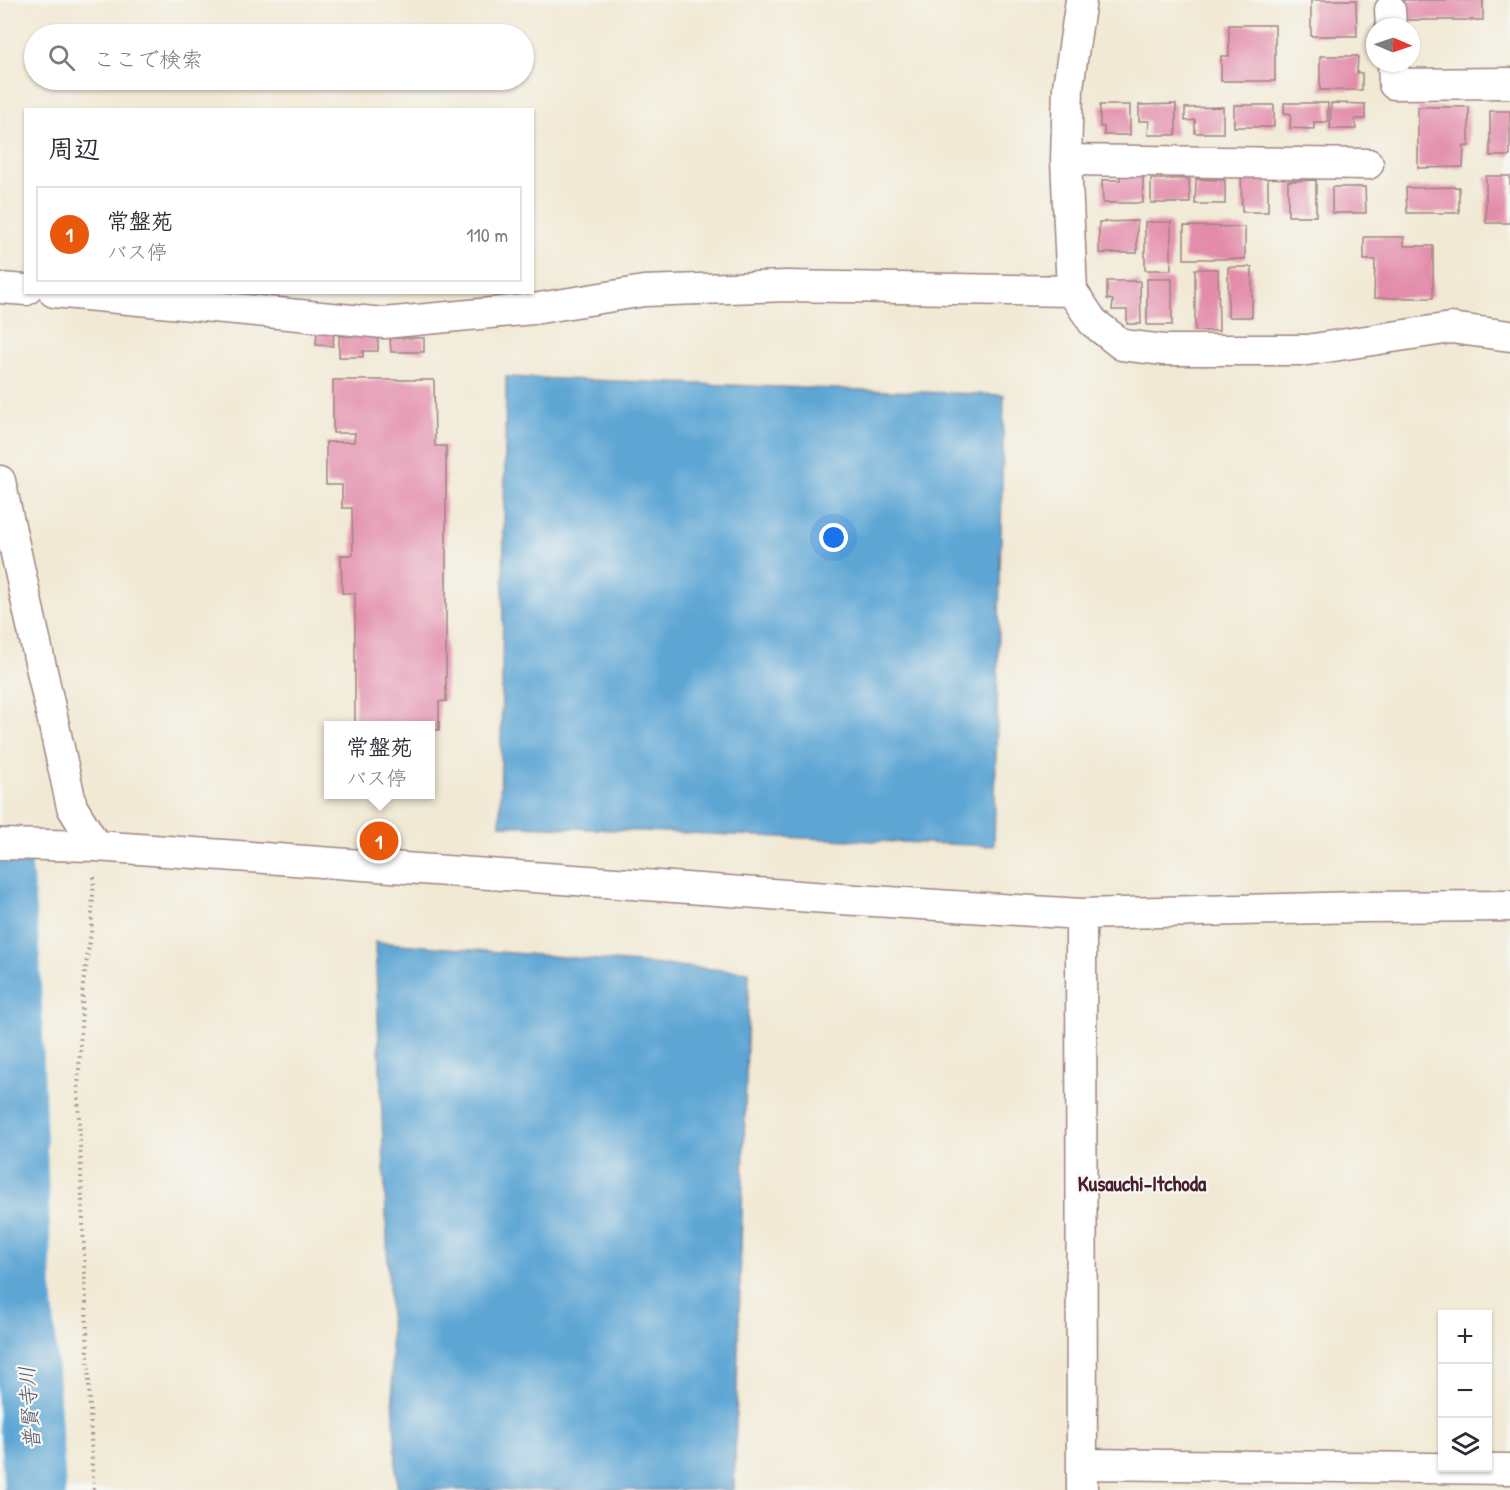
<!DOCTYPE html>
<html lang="ja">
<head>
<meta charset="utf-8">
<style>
	body { margin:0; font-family:"Patrick Hand","Klee One",sans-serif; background:#f2f2f3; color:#2b2b33 }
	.controls { position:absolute; right:18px; bottom:18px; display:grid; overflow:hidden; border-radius:0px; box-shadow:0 2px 4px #0004 }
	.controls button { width:54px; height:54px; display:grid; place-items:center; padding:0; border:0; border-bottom:2px solid #e1e1e2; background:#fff; color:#2b2b33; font:30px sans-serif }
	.compass { position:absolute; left:1366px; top:18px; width:54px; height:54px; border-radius:50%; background:#fff; box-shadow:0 2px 4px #0004; rotate:92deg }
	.you { position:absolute; left:834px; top:538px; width:21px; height:21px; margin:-15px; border:4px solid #fff; border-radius:50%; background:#1a73e8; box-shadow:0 0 0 9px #1a73e833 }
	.badge { display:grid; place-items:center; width:39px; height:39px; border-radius:50%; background:#ea580c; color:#fff; font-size:20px; font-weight:700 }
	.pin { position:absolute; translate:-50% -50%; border:3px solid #fff; box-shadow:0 2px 6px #0006 }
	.popup { position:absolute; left:324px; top:721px; width:111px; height:78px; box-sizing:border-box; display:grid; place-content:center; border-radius:0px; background:#fff; filter:drop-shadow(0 2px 4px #0005); font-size:20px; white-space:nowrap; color:#7c7c81 }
	.popup b { font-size:22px; color:#2b2b33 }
	.popup::after { content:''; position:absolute; left:50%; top:100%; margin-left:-12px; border:12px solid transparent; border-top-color:#fff }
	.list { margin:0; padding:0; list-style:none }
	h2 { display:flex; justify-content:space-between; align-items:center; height:78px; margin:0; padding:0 24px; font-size:26px }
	h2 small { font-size:20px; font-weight:400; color:#7c7c81 }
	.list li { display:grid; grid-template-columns:39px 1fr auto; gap:18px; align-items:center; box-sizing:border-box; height:96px; margin:0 12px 12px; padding:0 12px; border:2px solid #e1e1e2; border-radius:0px }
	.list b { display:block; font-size:22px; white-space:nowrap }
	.list p { margin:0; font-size:20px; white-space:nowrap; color:#7c7c81 }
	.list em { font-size:20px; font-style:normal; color:#7c7c81 }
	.icon { flex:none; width:33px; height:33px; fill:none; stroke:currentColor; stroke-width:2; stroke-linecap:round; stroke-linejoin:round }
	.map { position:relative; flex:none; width:1510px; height:1490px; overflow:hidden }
	.search { position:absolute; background:#fff; box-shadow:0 2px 4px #0004; left:24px; top:24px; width:510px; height:66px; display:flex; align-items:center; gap:15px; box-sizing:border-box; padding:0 21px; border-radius:33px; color:#7c7c81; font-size:22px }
	.panel { position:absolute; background:#fff; box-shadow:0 2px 4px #0004; left:24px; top:108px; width:510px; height:186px; border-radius:0px }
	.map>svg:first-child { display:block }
	.water { fill:#5da6d4; stroke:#546280; stroke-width:1.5 }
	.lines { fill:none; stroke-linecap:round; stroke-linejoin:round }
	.river { stroke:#5da6d4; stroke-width:62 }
	.building { fill:#e38dab }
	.minor-casing { stroke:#9e8480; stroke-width:33 }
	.path { stroke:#9e8480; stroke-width:4; stroke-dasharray:1.5 4.5; stroke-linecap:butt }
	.minor { stroke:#fff; stroke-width:30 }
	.labels { text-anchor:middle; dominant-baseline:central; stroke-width:4.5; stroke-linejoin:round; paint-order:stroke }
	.neighbourhood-label { font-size:21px; font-weight:bold; fill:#4a1f2b; stroke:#f6f6f2 }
	.water-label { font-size:21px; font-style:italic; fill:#52556f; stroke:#f6f6f2 }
</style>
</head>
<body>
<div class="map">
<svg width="1510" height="1490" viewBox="0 0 1510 1490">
	<rect width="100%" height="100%" fill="#f6f6f2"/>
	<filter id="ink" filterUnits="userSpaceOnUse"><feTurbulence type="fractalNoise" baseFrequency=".0167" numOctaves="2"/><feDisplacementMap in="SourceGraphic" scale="12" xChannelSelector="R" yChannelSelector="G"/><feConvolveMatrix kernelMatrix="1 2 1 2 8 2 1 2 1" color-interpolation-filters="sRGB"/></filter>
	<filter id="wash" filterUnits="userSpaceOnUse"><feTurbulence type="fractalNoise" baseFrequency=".008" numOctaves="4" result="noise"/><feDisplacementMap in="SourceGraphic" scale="24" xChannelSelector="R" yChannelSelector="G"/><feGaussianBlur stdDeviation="1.35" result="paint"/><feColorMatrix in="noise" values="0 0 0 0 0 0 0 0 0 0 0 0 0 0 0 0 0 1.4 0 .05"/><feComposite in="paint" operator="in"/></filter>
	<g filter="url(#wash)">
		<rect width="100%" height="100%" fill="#f1e9d4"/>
		<!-- water -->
		<path class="water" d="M 506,377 L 1004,395 L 994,846 L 500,825 Z
			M 375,942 L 749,972 L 734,1490 L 397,1490 Z"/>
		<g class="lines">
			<!-- river -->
			<path class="river" d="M 0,858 L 9,956 L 21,1287 L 35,1490"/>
		</g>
		<g id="blocks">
			<!-- building -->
			<path class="building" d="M 1311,0 L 1356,0 L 1357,36 L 1311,36 Z
				M 1400,0 L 1483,0 L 1483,20 L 1399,20 Z
				M 1229,25 L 1275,25 L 1275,81 L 1221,81 L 1221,56 L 1229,56 Z
				M 1320,56 L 1358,56 L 1357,73 L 1362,73 L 1362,90 L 1320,90 Z
				M 1284,103 L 1328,103 L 1328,122 L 1314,122 L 1314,129 L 1290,128 L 1291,114 L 1284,113 Z
				M 1331,103 L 1365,104 L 1365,119 L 1355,119 L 1356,129 L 1330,129 Z
				M 1176,104 L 1176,135 L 1148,135 L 1149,121 L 1139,121 L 1139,105 Z
				M 1100,105 L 1130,105 L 1130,135 L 1104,135 L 1104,127 L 1100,127 Z
				M 1234,105 L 1274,105 L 1274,127 L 1234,127 Z
				M 1223,107 L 1223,133 L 1195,133 L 1195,120 L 1185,121 L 1185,108 Z
				M 1418,107 L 1469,107 L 1469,146 L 1464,146 L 1463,167 L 1418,168 Z
				M 1490,111 L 1510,111 L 1510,156 L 1490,156 Z
				M 1241,175 L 1268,175 L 1268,212 L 1242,212 Z
				M 1120,176 L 1143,176 L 1143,203 L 1103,203 L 1102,180 L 1120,180 Z
				M 1486,176 L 1510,176 L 1510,223 L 1486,223 Z
				M 1151,179 L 1189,179 L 1190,203 L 1151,203 Z
				M 1196,179 L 1225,180 L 1225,204 L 1195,204 Z
				M 1316,180 L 1316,216 L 1288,216 L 1288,181 Z
				M 1332,187 L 1365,187 L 1366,213 L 1332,213 Z
				M 1459,187 L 1459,213 L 1407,213 L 1406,188 Z
				M 1137,221 L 1137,253 L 1099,253 L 1099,222 Z
				M 1145,222 L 1171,222 L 1171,270 L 1145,270 Z
				M 1184,226 L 1245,227 L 1245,259 L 1184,259 Z
				M 1364,237 L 1404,237 L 1404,246 L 1433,246 L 1433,298 L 1374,298 L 1375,260 L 1364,260 Z
				M 1228,267 L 1252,267 L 1252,317 L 1228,317 Z
				M 1195,269 L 1218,269 L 1219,331 L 1195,331 Z
				M 1147,279 L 1172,279 L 1172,325 L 1147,325 Z
				M 1107,281 L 1140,281 L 1141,324 L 1127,324 L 1127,310 L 1112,310 L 1113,300 L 1107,299 Z
				M 317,330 L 334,331 L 333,346 L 316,345 Z
				M 339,336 L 378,336 L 378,351 L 363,351 L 363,357 L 339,357 Z
				M 390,338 L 424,338 L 424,352 L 391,352 Z
				M 333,380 L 434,380 L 435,446 L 446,446 L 446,701 L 439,702 L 439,730 L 430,730 L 430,726 L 355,726 L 355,593 L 342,593 L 341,555 L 353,555 L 352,508 L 342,508 L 342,485 L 326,485 L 326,442 L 354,442 L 355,433 L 333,433 Z"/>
		</g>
	</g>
	<g filter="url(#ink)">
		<use href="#blocks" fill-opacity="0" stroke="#9e8480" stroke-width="1.5"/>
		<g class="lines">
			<defs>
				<path id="minor" d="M 1081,0 L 1068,87 L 1066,160 L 1072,291 L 1093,322 L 1122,345 L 1164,350 L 1307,350 L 1451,328 L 1510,336
					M 1390,10 L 1391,27
					M 1393,63 L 1394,84 L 1510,83
					M 1066,160 L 1368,164
					M 0,288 L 26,290
					M 54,292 L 384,323 L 533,309 L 644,291 L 787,286 L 1072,291
					M 0,481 L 72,807 L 96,846
					M 0,844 L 96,846 L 841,899 L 1081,914 L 1360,907 L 1510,906
					M 1081,914 L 1082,1490
					M 1083,1464 L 1510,1469"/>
			</defs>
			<!-- minor casing -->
			<use href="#minor" class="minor-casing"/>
			<!-- path -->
			<path class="path" d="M 94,877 L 91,932 L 83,985 L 78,1091 L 92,1463 L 94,1490"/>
			<!-- minor -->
			<use href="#minor" class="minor"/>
		</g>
	</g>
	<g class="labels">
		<!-- neighbourhood labels -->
		<g class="neighbourhood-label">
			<text x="1142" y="1183">Kusauchi-Itchoda</text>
		</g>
		<!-- water labels -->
		<g class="water-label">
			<text transform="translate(29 1408) rotate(-94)">普賢寺川</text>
		</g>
	</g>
</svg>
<div class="controls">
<button>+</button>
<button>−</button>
<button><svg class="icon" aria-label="layers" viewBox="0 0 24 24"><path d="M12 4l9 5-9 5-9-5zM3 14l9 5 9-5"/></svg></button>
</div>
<svg class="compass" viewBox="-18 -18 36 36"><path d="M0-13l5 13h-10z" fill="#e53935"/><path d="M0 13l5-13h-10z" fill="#7c7c81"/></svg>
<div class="you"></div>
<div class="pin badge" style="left:379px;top:841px">1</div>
<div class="popup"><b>常盤苑</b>バス停</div>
<div class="search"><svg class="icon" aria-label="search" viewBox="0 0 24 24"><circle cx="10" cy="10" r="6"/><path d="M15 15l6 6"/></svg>ここで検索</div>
<section class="panel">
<h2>周辺<small></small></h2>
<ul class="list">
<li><span class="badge">1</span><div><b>常盤苑</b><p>バス停</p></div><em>110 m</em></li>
</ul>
</section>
</div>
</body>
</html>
